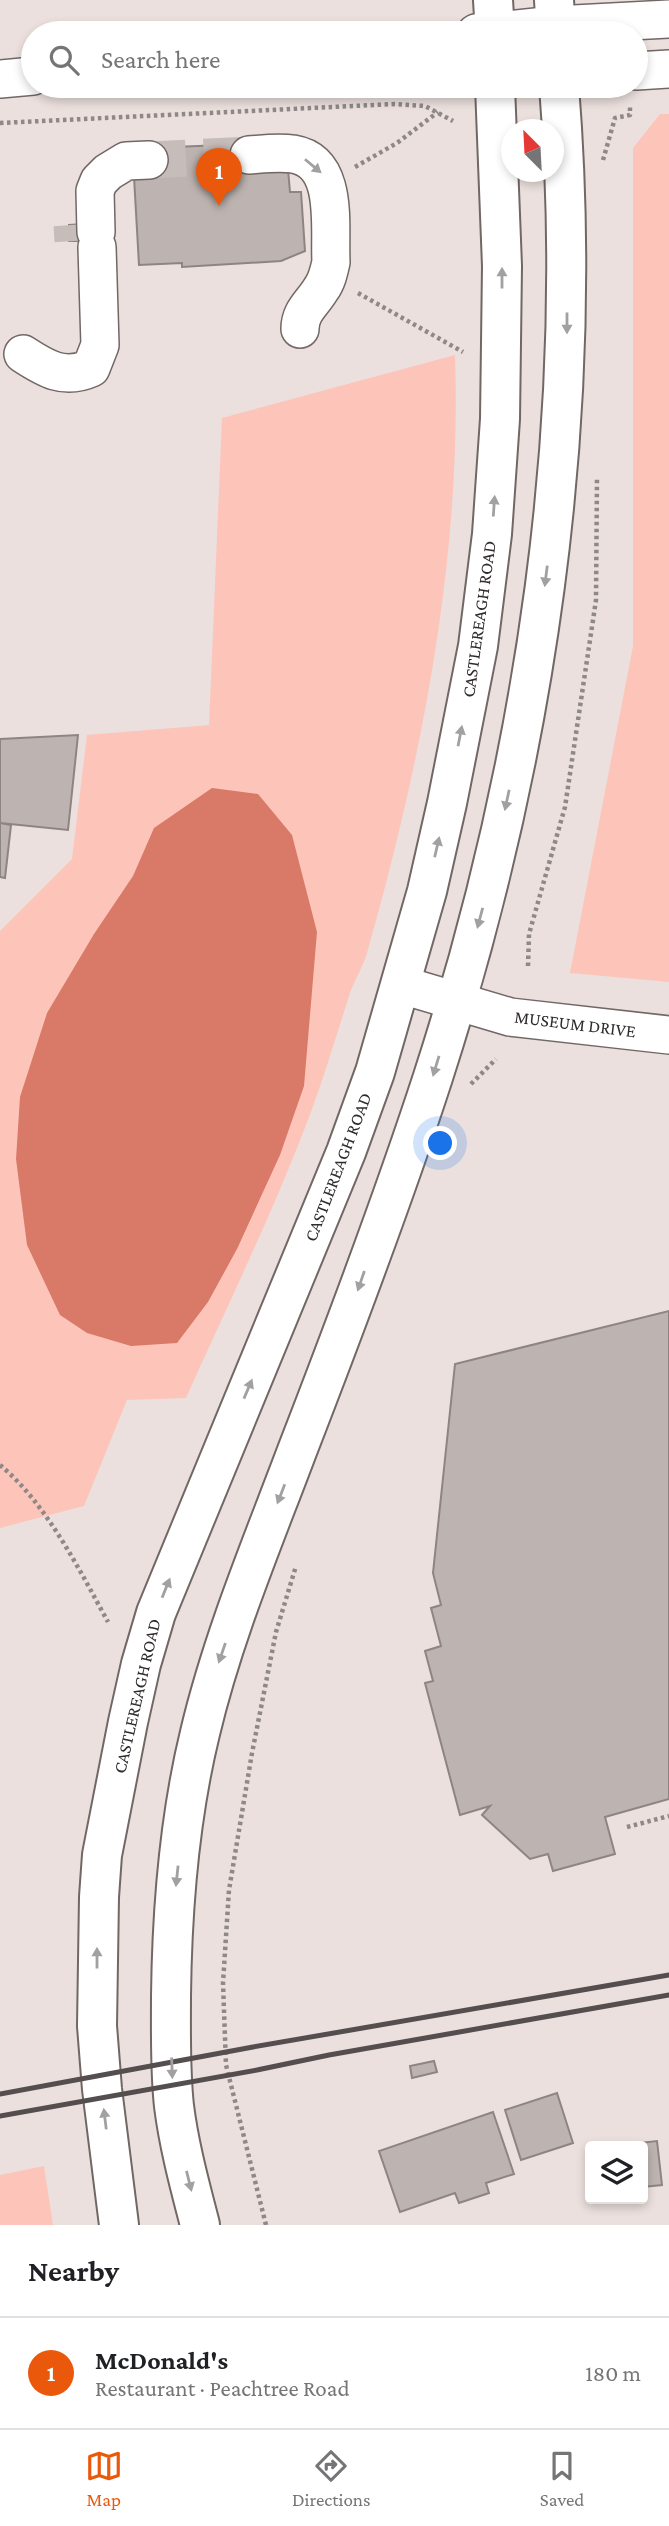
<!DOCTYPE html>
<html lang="en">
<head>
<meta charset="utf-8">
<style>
	body { margin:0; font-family:"Crimson Pro",serif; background:#f2f2f2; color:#202124 }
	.controls { position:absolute; right:21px; bottom:21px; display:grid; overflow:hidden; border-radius:7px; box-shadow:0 4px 10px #0003 }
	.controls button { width:63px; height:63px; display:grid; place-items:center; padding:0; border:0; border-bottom:2px solid #e0e0e0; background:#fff; color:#202124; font:35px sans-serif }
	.compass { position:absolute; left:501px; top:119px; width:63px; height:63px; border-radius:50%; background:#fff; box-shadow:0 4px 10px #0003; rotate:336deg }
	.you { position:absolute; left:441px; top:1144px; width:24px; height:24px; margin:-18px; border:5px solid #fff; border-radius:50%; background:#1a73e8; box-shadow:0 0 0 10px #1a73e833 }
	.badge { display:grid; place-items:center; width:46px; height:46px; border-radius:50%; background:#ea580c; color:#fff; font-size:23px; font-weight:700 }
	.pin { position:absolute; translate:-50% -58px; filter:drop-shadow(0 2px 4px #0008) }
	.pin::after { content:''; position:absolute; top:37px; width:24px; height:21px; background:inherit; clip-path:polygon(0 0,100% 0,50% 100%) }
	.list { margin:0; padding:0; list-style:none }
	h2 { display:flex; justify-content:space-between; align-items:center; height:91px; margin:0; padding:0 28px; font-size:30px }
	h2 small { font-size:23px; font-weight:400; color:#757577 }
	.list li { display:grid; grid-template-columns:46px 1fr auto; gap:21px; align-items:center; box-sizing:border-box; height:112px; padding:0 28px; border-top:2px solid #e0e0e0 }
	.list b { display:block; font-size:26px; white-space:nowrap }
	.list p { margin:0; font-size:23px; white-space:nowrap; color:#757577 }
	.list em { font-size:23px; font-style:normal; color:#757577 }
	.icon { flex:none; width:38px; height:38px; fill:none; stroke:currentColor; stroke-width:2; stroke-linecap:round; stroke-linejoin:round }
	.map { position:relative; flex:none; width:669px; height:2225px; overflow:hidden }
	.search { position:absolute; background:#fff; box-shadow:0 4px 10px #0003; left:21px; right:21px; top:21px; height:77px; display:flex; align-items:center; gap:18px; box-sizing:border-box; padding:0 24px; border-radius:38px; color:#757577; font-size:26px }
	.sheet { height:203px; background:#fff }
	nav { display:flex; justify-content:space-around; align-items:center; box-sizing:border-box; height:98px; border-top:2px solid #e0e0e0; background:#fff; font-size:19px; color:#757577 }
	nav a { display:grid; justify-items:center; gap:4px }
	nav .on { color:#ea580c }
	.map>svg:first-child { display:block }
	.green { fill:#fdc5ba }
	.water { fill:#d97967 }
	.building { fill:#bdb3b0; stroke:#8e8482; stroke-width:2 }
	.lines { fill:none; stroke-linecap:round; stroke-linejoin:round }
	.minor-tunnel { stroke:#c6bcba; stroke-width:37; stroke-dasharray:37 18; stroke-linecap:butt }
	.minor-casing { stroke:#716765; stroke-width:40 }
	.major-casing { stroke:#716765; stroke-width:42 }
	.path { stroke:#8f8886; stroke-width:4.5; stroke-dasharray:3.5 3.5; stroke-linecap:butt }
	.minor { stroke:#fff; stroke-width:37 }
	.major { stroke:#fff; stroke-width:38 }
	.rail { stroke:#544e4e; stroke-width:5 }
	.oneway { fill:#a2a0a0 }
	.labels { text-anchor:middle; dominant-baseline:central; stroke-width:5; stroke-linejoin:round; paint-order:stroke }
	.street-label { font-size:18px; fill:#302c2c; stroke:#fff }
</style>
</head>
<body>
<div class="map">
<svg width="669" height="2225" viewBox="0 0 669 2225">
	<rect width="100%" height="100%" fill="#ebe0dd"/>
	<!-- green -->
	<path class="green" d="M 660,114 L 669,114 L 669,982 L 570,973 L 633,646 L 633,148 Z
		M 455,355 C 462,557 422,759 367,953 C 363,967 355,979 350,993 C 334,1043 319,1094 299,1143 C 265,1229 224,1313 186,1398 L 127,1400 L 84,1506 L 0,1528 L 0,931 L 72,859 L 87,735 L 209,725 L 222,418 Z
		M 44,2166 L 53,2225 L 0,2225 L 0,2175 Z"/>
	<!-- water -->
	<path class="water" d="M 212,788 L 258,794 L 292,835 L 317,932 L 304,1086 L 280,1155 L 237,1249 L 208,1302 L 177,1343 L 131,1346 L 87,1333 L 60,1315 L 27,1245 L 16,1159 L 20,1097 L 47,1013 L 94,934 L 133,876 L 154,828 Z"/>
	<!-- building -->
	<path class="building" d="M 248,144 L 288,169 L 290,192 L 301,192 L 305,251 L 281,261 L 182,267 L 182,263 L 139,265 L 134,177 L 148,148 Z
		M 84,224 L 85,241 L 69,241 L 69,225 Z
		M 78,735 L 68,830 L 0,823 L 0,739 Z
		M 0,823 L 11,825 L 5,878 L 0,877 Z
		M 669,1311 L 669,1799 L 605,1817 L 615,1854 L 553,1871 L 548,1854 L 530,1859 L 482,1815 L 490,1806 L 460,1815 L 425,1683 L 433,1681 L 425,1651 L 441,1646 L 431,1608 L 441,1605 L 433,1573 L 455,1364 Z
		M 434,2061 L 437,2072 L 412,2078 L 410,2066 Z
		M 557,2093 L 573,2143 L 521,2160 L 505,2110 Z
		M 493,2112 L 514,2174 L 486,2183 L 489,2193 L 459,2203 L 455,2193 L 400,2212 L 379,2151 Z
		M 657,2141 L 662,2185 L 643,2187 L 643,2146 L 612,2146 Z"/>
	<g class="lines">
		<!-- minor-tunnel -->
		<path class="minor-tunnel" d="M 149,160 L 249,155
			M 72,225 L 73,241"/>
		<defs>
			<path id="minor" d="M 476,33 L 555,25 L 669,19
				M 636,71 L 669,69
				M 0,79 L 33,76
				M 249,155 C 263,154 278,152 293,154 C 340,162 329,226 331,262 C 329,271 327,281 321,289 C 312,304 300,311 300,329
				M 96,232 L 95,191 L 99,181 L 108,172 L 126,161 L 149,160
				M 23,354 C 46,369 64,380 91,368 L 100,345 L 97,247
				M 402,985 L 510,1017 L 669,1035"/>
			<path id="major" d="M 493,0 L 495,33
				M 554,0 L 556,33
				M 119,2225 L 102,2089 L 97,2026 L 99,1897 L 102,1855 L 128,1722 L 141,1664 L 156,1613 L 346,1152 L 375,1072 L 427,891 L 447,803 L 478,646 L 492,534 L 500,419 L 502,266 L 495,86
				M 200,2225 C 190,2186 179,2146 174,2106 C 170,2070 171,2033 171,1996 C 172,1908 179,1819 200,1733 C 223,1636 262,1544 297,1451 C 345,1327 392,1203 433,1077 C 536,758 586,420 559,86"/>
		</defs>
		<!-- minor casing -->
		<use href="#minor" class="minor-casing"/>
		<!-- major casing -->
		<use href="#major" class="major-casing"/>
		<!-- path -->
		<path class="path" d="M 0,123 L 395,104 L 425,106 L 453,121
			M 603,160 L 615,118 L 630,115 L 630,107
			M 355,167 L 397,143 L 438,112
			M 358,293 L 463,352
			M 528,966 L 529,934 L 565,807 L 596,600 L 597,477
			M 471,1084 L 496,1059
			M 0,1465 C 46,1503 79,1569 108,1622
			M 627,1827 L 669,1816
			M 266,2225 L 226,2065 L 223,1983 L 229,1890 L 252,1753 L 276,1632 L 296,1566"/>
		<!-- minor -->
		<use href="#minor" class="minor"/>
		<!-- major -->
		<use href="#major" class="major"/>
		<!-- rail -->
		<path class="rail" d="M 0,2094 L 253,2047 L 669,1975
			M 0,2116 L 257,2070 L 329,2055 L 669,1995"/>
	</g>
	<!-- one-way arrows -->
	<defs><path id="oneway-solid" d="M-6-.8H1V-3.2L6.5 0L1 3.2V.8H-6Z" transform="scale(1.75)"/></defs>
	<g class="oneway">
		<use href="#oneway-solid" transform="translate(313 166) rotate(40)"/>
		<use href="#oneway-solid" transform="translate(502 278) rotate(-90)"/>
		<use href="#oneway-solid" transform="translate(567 323) rotate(90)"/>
		<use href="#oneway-solid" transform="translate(494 506) rotate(-86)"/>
		<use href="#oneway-solid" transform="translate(546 576) rotate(97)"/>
		<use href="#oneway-solid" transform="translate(460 736) rotate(-79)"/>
		<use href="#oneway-solid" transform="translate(507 800) rotate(102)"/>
		<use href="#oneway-solid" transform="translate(437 847) rotate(-77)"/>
		<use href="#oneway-solid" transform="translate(480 918) rotate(105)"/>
		<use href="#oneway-solid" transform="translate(436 1066) rotate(107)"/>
		<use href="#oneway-solid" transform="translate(361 1281) rotate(109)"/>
		<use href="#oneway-solid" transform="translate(248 1389) rotate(-67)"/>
		<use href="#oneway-solid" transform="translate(281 1494) rotate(111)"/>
		<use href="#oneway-solid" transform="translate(166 1588) rotate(-68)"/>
		<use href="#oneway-solid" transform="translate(222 1653) rotate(109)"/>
		<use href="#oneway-solid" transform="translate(177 1876) rotate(96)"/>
		<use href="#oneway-solid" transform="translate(97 1958) rotate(-90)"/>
		<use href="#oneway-solid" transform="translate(172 2068) rotate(88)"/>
		<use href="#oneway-solid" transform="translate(105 2119) rotate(-97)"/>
		<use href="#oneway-solid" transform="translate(189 2181) rotate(76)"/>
	</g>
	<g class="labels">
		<!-- street labels -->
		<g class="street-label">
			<text transform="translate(479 619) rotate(-82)">CASTLEREAGH ROAD</text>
			<text transform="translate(575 1024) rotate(7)">MUSEUM DRIVE</text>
			<text transform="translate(338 1167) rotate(-69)">CASTLEREAGH ROAD</text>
			<text transform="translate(137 1696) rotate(-77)">CASTLEREAGH ROAD</text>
		</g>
	</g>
</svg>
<div class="controls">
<button><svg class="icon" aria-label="layers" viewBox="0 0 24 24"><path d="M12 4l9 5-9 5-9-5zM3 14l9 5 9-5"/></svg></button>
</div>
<svg class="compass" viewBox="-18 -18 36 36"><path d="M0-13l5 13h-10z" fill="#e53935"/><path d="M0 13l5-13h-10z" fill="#757577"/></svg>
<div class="you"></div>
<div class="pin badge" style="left:219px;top:206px">1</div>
<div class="search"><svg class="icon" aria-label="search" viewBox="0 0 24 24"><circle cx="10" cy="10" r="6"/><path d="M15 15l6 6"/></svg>Search here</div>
</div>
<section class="sheet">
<h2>Nearby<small></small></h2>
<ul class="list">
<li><span class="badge">1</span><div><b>McDonald's</b><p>Restaurant · Peachtree Road</p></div><em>180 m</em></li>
</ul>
</section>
<nav>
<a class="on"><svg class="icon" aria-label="map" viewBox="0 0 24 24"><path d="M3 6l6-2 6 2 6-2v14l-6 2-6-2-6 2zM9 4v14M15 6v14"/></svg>Map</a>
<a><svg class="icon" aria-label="directions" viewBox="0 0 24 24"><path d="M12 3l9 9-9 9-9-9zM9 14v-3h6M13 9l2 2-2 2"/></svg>Directions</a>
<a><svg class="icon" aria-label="saved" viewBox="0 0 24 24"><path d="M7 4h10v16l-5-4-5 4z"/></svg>Saved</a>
</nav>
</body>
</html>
